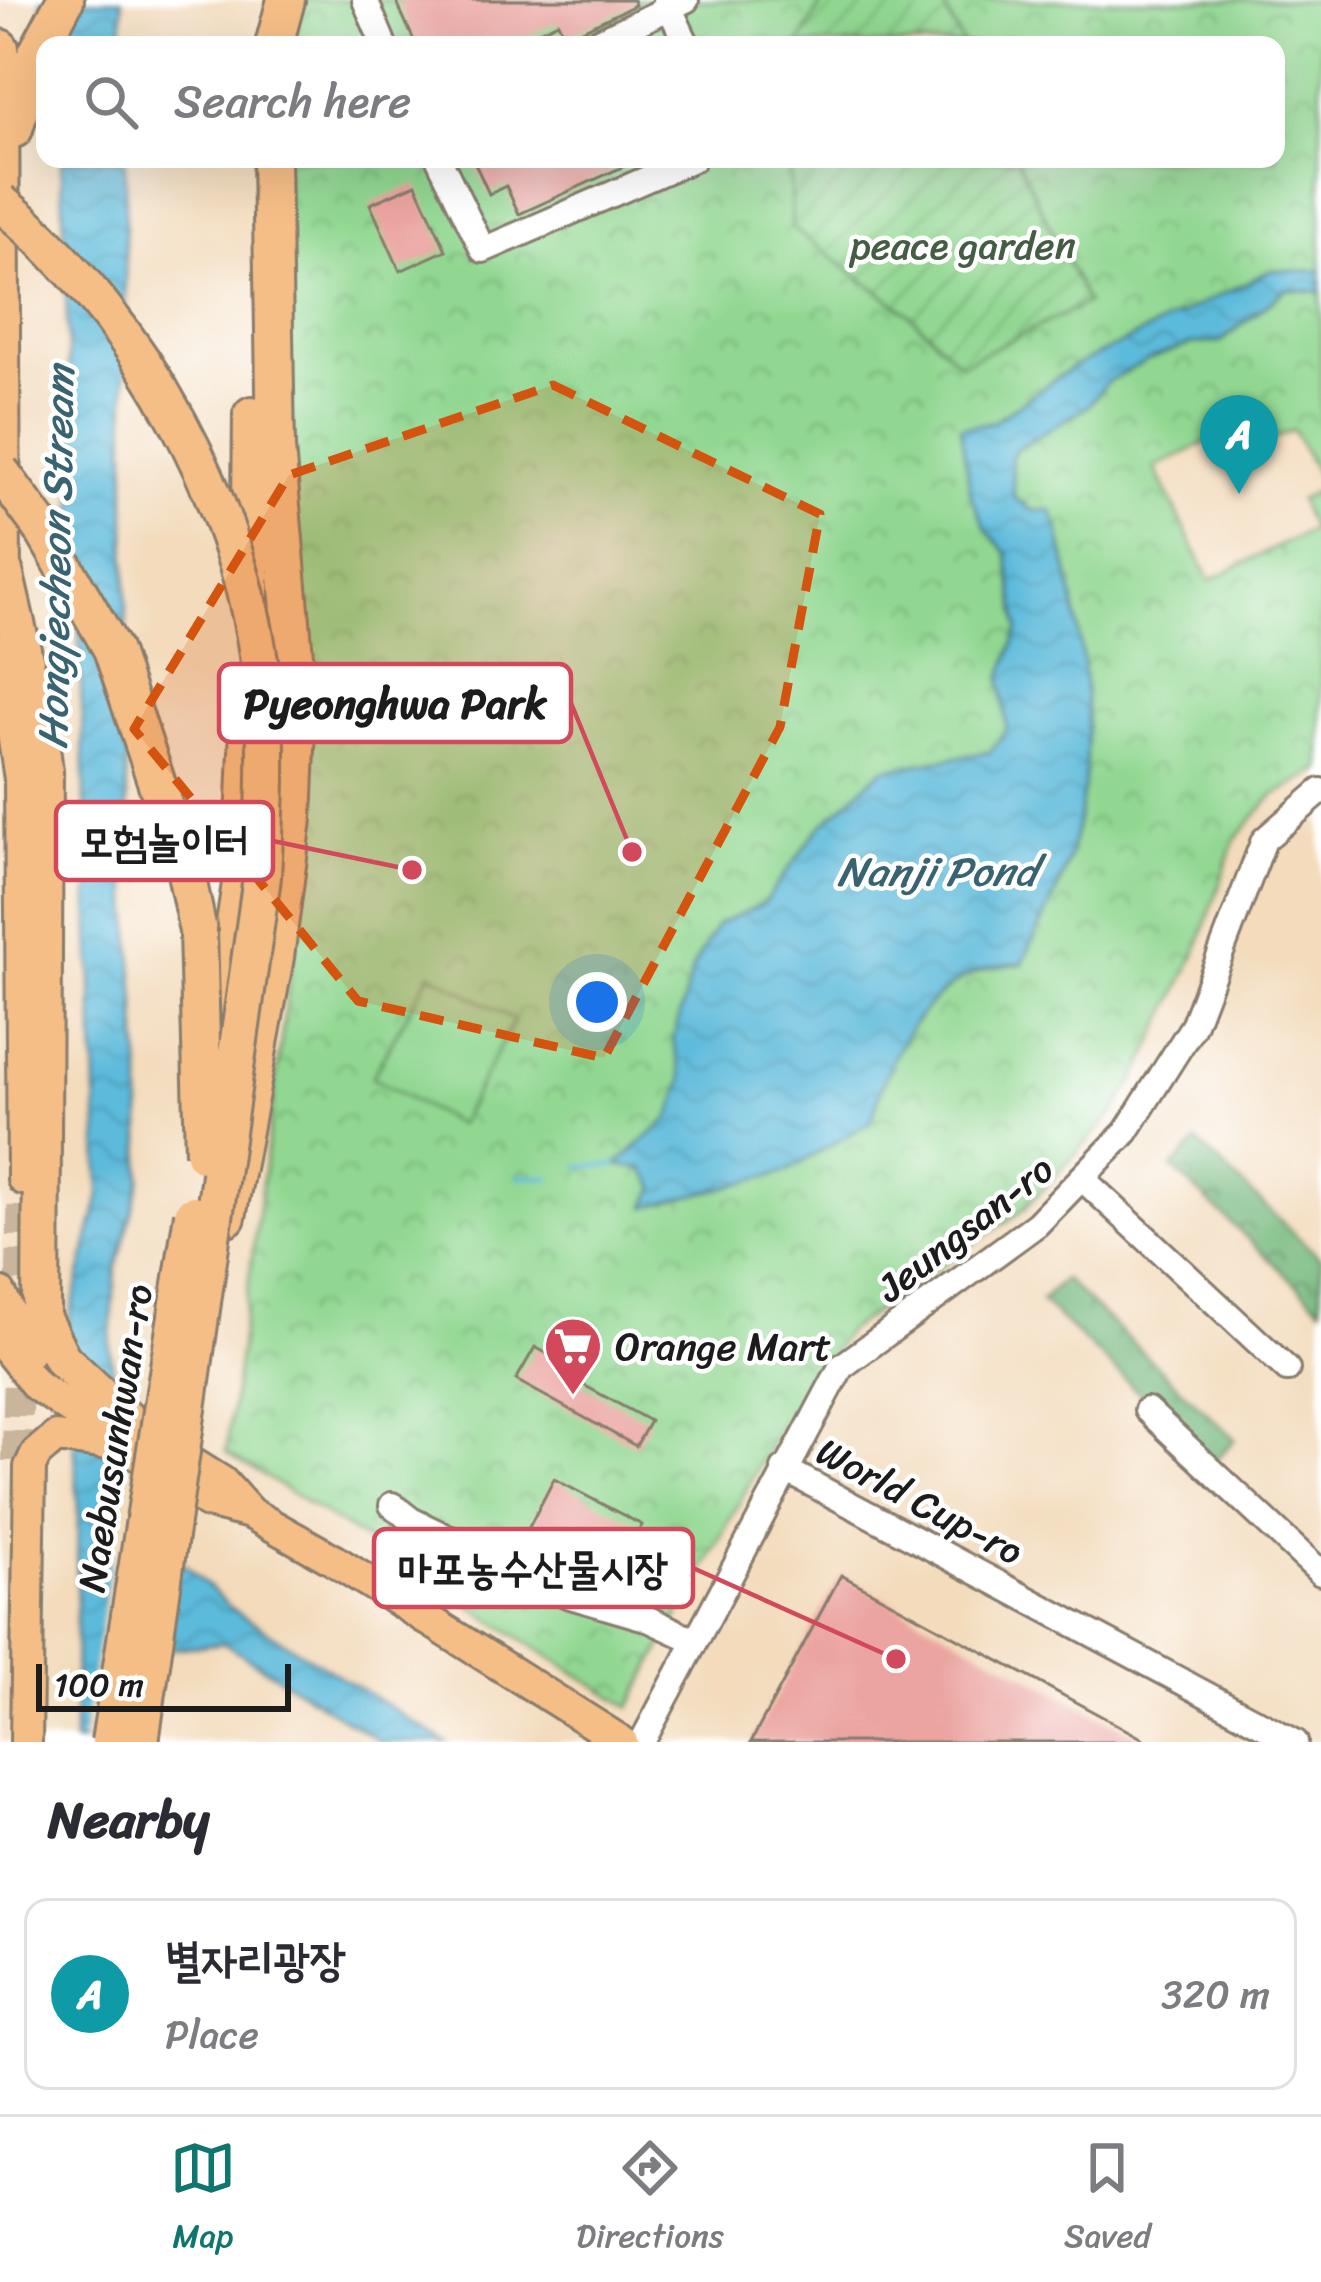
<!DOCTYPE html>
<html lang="en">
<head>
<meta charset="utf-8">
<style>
	body { margin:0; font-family:Sriracha,"Poor Story",sans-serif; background:#f7f7f7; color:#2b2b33 }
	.scale { position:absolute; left:36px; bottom:30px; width:255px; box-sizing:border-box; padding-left:12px; border:6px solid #1c1c1c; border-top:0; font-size:33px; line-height:42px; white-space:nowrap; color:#1c1c1c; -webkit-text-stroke:9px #fff; paint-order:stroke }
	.you { position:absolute; left:597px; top:1002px; width:42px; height:42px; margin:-30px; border:9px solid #fff; border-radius:50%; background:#1a73e8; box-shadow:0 0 0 18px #1a73e833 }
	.badge { display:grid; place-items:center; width:78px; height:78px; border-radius:50%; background:#0f766e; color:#fff; font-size:39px; font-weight:700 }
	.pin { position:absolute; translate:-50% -99px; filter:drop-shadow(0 3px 6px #0008) }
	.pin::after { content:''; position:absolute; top:63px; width:42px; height:36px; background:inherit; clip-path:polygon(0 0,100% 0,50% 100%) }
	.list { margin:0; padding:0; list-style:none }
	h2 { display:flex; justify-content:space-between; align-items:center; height:156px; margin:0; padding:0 48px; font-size:51px }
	h2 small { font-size:39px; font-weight:400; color:#7c7c81 }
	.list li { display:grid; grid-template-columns:78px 1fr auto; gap:36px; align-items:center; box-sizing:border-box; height:192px; margin:0 24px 24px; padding:0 24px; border:3px solid #e1e1e2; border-radius:24px }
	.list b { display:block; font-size:45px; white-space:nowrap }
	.list p { margin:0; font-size:39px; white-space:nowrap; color:#7c7c81 }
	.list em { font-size:39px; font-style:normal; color:#7c7c81 }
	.icon { flex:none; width:66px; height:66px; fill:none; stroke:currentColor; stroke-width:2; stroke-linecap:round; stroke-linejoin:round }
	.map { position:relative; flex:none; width:1321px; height:1742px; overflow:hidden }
	.search { position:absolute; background:#fff; box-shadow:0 12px 48px #0002; left:36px; right:36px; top:36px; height:132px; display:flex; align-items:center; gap:30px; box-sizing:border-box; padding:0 42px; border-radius:24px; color:#7c7c81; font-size:45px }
	.sheet { height:372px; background:#fff }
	nav { display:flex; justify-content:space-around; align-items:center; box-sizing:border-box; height:168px; border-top:3px solid #e1e1e2; background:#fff; font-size:33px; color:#7c7c81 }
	nav a { display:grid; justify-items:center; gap:6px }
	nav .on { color:#0f766e }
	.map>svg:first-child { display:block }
	.forest { fill:url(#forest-crowns); stroke:#486a4c; stroke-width:3 }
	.park { fill:url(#park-crowns); stroke:#567a56; stroke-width:3 }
	.garden { fill:url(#garden-furrows); stroke:#567a56; stroke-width:3 }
	.pitch { fill:#91d791; stroke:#567a56; stroke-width:3 }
	.water { fill:url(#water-waves); stroke:#3c6b7b; stroke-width:3 }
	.pier { fill:#f3dbbc }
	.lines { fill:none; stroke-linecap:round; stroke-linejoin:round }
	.stream { stroke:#5cbada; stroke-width:4.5 }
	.building { fill:#eba4a0 }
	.major-tunnel { stroke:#c8b59c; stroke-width:30; stroke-dasharray:30 15; stroke-linecap:butt }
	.minor-casing { stroke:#887c6c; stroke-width:30 }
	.major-casing { stroke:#887c6c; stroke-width:36 }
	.highway-casing { stroke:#887c6c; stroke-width:42 }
	.minor { stroke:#fff; stroke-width:24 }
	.major { stroke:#f6be87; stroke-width:30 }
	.highway { stroke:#f6be87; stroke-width:36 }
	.highway-bridge-casing { stroke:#887c6c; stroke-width:42; stroke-linecap:butt }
	.highway-bridge { stroke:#f6be87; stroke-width:36 }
	.marked { fill:#d4530e; fill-opacity:0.2; stroke:#d4530e; stroke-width:9; stroke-dasharray:24 15; stroke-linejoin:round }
	.labels { text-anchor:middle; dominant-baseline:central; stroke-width:9; stroke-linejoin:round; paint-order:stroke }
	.park-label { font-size:39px; fill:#455d45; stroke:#fff }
	.street-label { font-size:39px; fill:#1c1c1c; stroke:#fff }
	.poi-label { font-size:39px; fill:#1c1c1c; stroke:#fff; text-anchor:start }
	.water-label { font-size:42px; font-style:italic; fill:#396371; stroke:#fff }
	.leader { fill:none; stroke:#d1495b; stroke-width:4.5 }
	.callout-dot { fill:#d1495b; stroke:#fff; stroke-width:4.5 }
	.callout { fill:#fff; stroke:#d1495b; stroke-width:4.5 }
	.callout-label { font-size:42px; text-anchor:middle; font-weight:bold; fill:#1c1c1c }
</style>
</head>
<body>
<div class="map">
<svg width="1321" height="1742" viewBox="0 0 1321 1742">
	<defs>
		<pattern id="forest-crowns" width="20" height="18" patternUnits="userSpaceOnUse" patternTransform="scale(3)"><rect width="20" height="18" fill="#74b87b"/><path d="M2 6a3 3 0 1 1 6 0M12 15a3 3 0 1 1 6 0" fill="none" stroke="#5e9564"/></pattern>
		<pattern id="park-crowns" width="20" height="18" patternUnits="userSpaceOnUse" patternTransform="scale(3)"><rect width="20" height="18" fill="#91d791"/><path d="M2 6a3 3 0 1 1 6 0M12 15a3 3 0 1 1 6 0" fill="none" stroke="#7cb87c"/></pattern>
		<pattern id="garden-furrows" width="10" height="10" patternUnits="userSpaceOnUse" patternTransform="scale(3)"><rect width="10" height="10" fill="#91d791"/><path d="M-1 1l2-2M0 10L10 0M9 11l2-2" fill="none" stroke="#7cb87c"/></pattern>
		<pattern id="water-waves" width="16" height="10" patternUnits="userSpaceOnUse" patternTransform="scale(3)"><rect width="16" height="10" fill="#5cbada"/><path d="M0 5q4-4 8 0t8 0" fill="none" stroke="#4f9fba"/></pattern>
	</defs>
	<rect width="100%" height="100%" fill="#fff"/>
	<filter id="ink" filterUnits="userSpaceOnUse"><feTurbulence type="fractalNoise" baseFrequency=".00833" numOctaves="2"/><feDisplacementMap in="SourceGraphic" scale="24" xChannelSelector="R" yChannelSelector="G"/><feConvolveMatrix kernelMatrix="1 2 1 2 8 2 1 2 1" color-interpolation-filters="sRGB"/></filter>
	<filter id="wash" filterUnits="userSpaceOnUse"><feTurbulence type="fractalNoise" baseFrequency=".004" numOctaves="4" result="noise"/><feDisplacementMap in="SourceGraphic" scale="48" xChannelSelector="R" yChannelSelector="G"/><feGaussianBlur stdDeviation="2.7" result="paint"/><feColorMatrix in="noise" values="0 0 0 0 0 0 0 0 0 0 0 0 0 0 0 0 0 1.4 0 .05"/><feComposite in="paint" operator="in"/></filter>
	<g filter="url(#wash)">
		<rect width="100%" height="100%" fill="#f3dbbc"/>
		<!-- forest -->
		<path class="forest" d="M 1197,1142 L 1321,1259 L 1321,1307 L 1172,1168 Z
			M 1064,1279 L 1235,1439 L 1214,1462 L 1041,1301 Z"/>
		<!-- park -->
		<path class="park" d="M 303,0 L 1321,0 L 1321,271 L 1271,270 L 1071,368 L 993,422 L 987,531 L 1007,552 L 1019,629 L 1001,679 L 1007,728 L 990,752 L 883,770 L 818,829 L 764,903 L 717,925 L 673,1040 L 683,1080 L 671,1118 L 617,1164 L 644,1169 L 657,1187 L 647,1206 L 872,1121 C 889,1047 934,965 1022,964 C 1036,933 1054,902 1065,870 C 1094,780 1085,599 1051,510 L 1033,511 L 1014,497 L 1011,458 L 1016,449 L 1087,407 L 1107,382 L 1150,359 L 1191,344 L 1221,342 L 1286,289 L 1321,292 L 1321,483 L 1293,430 L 1269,441 L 1255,418 L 1155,468 L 1210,580 L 1311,530 L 1299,500 L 1321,488 L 1321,770 L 1273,796 L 1235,840 L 1196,953 L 1139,1073 L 1114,1113 L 1023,1210 L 847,1331 L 780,1426 L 630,1707 L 226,1452 L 296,928 L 285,159 L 1276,159 L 1276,45 L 293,45 Z"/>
		<!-- garden -->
		<path class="garden" d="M 823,0 L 941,0 L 963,45 L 799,45 Z
			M 789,159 L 1017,159 L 1087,303 L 960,364 L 907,312 L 792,228 Z"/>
		<!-- pitch -->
		<path class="pitch" d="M 430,973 L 514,1020 L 458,1125 L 372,1077 Z"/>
		<!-- water -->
		<path class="water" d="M 41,0 L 122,0 L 123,45 L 47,45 Z
			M 61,159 L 125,159 L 127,875 L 141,1073 L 141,1179 L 116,1271 L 110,1346 L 130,1512 L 233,1610 L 446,1742 L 381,1742 L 224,1643 L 143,1652 L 132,1742 L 74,1742 L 78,1508 L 68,1323 L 100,1195 Z
			M 1272,270 L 1321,271 L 1321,292 L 1286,289 L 1220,342 L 1191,344 L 1150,359 L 1107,382 L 1087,407 L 1016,449 L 1011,458 L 1014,497 L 1033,511 L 1051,510 L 1058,527 C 1084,643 1105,755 1064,872 C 1053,903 1036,934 1022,964 C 934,963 889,1048 872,1121 L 786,1172 L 646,1207 L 656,1187 L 644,1169 L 616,1165 L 671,1117 L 683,1080 L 673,1040 L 693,967 L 717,925 L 764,903 L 818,829 L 883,769 L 990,752 L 1007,728 L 1001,679 L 1019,629 L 1007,553 L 987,531 L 971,496 L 960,427 L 993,422 L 1071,368 Z"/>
		<!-- pier -->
		<path class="pier" d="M 129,1448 L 136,1509 L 138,1742 L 82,1742 Z"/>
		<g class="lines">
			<!-- stream -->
			<path class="stream" d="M 579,1166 L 616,1165
				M 518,1176 L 550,1178"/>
		</g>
		<g id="blocks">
			<!-- building -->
			<path class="building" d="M 404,0 L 633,0 L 635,5 L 565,38 L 558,22 L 509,45 L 416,45 L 397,3 Z
				M 649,31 L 656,45 L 619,45 Z
				M 473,159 L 640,159 L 519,214 L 506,186 L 489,194 Z
				M 416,184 L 446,250 L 400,271 L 370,204 Z
				M 535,1347 L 584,1374 L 580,1383 L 650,1421 L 636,1446 L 516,1380 Z
				M 554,1479 L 642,1525 L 613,1581 L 572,1567 L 563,1584 L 513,1558 Z
				M 841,1575 L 1079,1704 L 1149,1742 L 751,1742 Z"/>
		</g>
	</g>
	<g filter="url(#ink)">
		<use href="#blocks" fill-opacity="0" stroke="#887c6c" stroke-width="3"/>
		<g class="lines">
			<!-- major-tunnel -->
			<path class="major-tunnel" d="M 17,1461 L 23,1179"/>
			<defs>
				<path id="minor" d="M 365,0 L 384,45
					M 666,0 L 687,45
					M 590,45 L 686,0
					M 439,159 L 483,250 L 693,159
					M 1084,1180 L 1287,1369
					M 1147,1410 L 1321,1573
					M 784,1469 L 1295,1742
					M 392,1505 L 411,1520 L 567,1595 L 646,1618 L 694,1640
					M 642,1742 L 841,1367 L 1037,1224 L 1126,1132 L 1193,1026 L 1264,840 L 1321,791"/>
				<path id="major" d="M 0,648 L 20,779 L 23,1179
					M 0,1293 L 29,1352
					M 0,1340 L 36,1385 L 207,1502 L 250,1513 L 332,1559 L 622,1742
					M 166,1447 L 222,1482 L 250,1513
					M 26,1742 L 30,1467 L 36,1454 L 56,1437 L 107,1444"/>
				<path id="highway" d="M 274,45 L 286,0
					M 0,48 L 2,596
					M 14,129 L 36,55 L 65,0
					M 4,571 L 36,710 L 44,771 L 41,1317 L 62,1359 L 138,1430
					M 250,593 L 252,415
					M 213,1071 L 243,870 L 249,727
					M 227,1217 L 275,957 L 293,819 L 298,702 L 276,448 L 271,159"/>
			</defs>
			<!-- minor casing -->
			<use href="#minor" class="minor-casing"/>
			<!-- major casing -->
			<use href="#major" class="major-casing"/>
			<!-- highway casing -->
			<use href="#highway" class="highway-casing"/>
			<!-- minor -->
			<use href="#minor" class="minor"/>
			<!-- major -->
			<use href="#major" class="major"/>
			<!-- highway -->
			<use href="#highway" class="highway"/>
			<defs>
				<path id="highway-bridge" d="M 0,202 C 143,320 245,508 263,693 C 269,755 265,815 262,877 L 140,1742
					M 0,471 L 42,528 L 112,649 L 185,868 L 198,931 L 204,1154
					M 110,1742 L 193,1214"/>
			</defs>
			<!-- highway-bridge casing -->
			<use href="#highway-bridge" class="highway-bridge-casing"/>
			<!-- highway-bridge -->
			<use href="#highway-bridge" class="highway-bridge"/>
		</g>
	</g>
	<!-- marked area -->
	<path class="marked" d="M 553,385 L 820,514 L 780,727 L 604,1058 L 358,1001 L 134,729 L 289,475 Z"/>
	<!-- icons -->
	<defs>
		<symbol id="supermarket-pin" viewBox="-11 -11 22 30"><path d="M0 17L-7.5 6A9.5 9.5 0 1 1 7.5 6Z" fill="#d1495b" stroke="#fff"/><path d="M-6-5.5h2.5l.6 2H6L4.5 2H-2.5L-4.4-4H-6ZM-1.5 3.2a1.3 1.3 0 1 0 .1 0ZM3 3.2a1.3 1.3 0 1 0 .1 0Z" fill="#fff"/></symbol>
	</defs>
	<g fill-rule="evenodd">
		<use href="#supermarket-pin" x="540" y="1313" width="66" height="90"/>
	</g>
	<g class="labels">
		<!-- park labels -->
		<g class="park-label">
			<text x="963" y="245">peace garden</text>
		</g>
		<!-- street labels -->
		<g class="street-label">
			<text transform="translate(965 1228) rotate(-38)">Jeungsan-ro</text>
			<text transform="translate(115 1438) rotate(-81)">Naebusunhwan-ro</text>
			<text transform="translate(920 1501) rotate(28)">World Cup-ro</text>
		</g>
		<!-- poi labels -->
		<g class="poi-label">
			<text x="615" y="1346">Orange Mart</text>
		</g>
		<!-- water labels -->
		<g class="water-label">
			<text transform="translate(56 557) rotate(-89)">Hongjecheon Stream</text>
			<text x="937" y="872">Nanji Pond</text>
		</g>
	</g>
	<!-- callouts -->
	<path class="leader" d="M632 852L571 703M412 870L273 841M896 1659L693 1568"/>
	<g class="callout-dot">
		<circle cx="632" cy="852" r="12"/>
		<circle cx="412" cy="870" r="12"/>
		<circle cx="896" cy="1659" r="12"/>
	</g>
	<g class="callout">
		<rect x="219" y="664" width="352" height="78" rx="12"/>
		<rect x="56" y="802" width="217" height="78" rx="12"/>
		<rect x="374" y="1529" width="319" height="78" rx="12"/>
	</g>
	<g class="callout-label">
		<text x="395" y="718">Pyeonghwa Park</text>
		<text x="164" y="856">모험놀이터</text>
		<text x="533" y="1583">마포농수산물시장</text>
	</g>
</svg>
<div class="scale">100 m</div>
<div class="you"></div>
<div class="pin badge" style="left:1239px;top:494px;background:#0f9aa8">A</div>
<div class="search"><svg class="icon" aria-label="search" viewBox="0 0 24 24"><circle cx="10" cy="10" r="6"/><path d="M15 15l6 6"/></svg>Search here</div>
</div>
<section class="sheet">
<h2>Nearby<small></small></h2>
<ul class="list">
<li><span class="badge" style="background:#0f9aa8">A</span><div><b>별자리광장</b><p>Place</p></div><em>320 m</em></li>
</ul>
</section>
<nav>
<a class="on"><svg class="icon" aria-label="map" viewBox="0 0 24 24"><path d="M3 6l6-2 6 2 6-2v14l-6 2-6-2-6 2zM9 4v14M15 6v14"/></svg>Map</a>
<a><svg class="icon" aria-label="directions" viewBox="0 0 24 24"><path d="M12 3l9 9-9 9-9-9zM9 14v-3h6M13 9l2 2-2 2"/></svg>Directions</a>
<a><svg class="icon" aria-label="saved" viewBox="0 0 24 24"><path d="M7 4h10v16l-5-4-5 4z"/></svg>Saved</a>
</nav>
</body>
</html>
